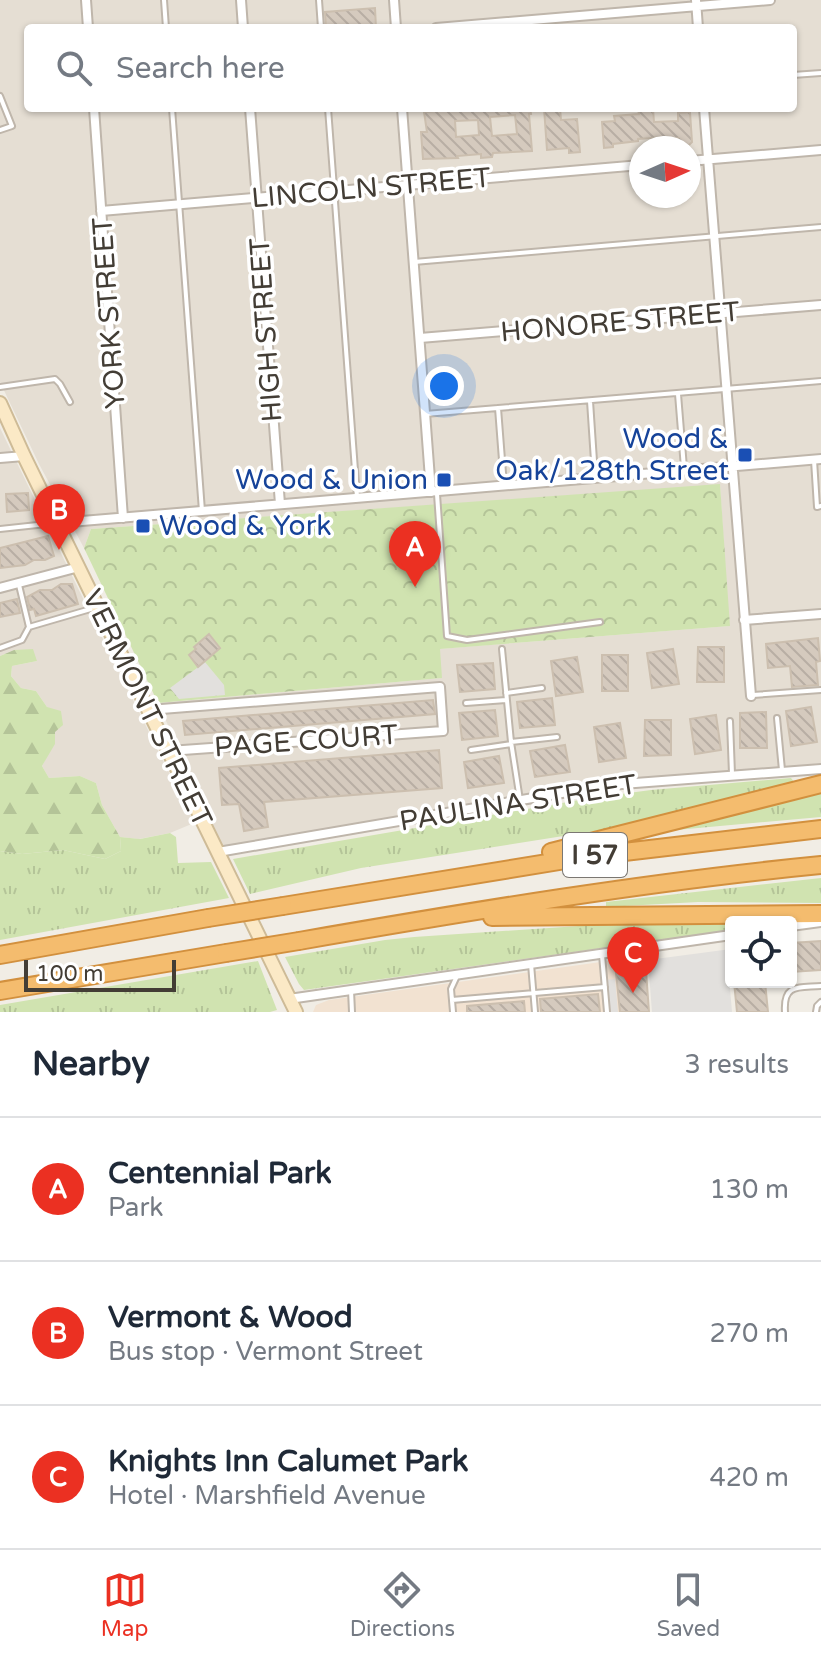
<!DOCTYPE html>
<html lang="en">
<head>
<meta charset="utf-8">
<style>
	body { margin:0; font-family:"Varela Round",sans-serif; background:#f2f2f3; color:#1f2937 }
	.controls { position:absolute; right:24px; bottom:24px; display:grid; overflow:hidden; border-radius:8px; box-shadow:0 2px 6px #0004 }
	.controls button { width:72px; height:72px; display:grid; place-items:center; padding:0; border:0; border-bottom:2px solid #e0e1e3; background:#fff; color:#1f2937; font:40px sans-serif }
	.compass { position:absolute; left:629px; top:136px; width:72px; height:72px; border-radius:50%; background:#fff; box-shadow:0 2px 6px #0004; rotate:87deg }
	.scale { position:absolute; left:24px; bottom:20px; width:152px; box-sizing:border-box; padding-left:8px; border:4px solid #433d35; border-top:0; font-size:22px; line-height:28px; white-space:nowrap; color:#433d35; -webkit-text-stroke:6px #fff; paint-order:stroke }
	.you { position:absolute; left:444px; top:386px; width:28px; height:28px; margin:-20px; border:6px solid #fff; border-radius:50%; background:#1a73e8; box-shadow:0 0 0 12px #1a73e833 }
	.badge { display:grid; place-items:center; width:52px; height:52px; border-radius:50%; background:#eb3022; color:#fff; font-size:26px; font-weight:700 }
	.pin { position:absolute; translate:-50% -66px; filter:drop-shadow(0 2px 4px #0008) }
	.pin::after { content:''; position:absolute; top:42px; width:28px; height:24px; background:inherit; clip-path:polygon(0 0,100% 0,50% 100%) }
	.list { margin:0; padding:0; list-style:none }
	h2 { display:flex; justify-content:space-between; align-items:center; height:104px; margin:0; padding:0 32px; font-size:34px }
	h2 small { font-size:26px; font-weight:400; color:#747a83 }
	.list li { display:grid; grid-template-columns:52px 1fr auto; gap:24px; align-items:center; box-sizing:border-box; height:144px; padding:0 32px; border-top:2px solid #e0e1e3 }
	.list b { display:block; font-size:30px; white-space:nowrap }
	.list p { margin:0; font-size:26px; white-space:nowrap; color:#747a83 }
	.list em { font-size:26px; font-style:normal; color:#747a83 }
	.icon { flex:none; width:44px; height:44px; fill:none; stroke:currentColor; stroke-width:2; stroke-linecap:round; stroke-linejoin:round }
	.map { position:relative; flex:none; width:821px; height:1012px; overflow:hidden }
	.search { position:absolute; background:#fff; box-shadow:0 2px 6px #0004; left:24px; right:24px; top:24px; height:88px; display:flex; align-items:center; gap:20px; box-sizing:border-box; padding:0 28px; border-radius:8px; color:#747a83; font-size:30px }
	.sheet { height:536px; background:#fff }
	nav { display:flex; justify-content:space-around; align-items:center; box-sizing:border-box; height:112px; border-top:2px solid #e0e1e3; background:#fff; font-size:22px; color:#747a83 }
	nav a { display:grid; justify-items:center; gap:4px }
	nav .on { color:#eb3022 }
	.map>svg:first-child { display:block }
	.residential { fill:#e5ded3; fill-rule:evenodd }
	.commercial { fill:#f2e2d1 }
	.grass { fill:url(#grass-tufts) }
	.forest { fill:url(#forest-firs) }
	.park { fill:url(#park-crowns) }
	.parking { fill:#e2e0dd }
	.building { fill:url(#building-back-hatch); stroke:#ccbfaf; stroke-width:2; fill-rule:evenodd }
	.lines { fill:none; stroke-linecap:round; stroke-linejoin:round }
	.lane-casing { stroke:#bfb6ab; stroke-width:8 }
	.street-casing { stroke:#bfb6ab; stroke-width:12 }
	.secondary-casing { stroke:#cebb97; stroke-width:16 }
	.highway-casing { stroke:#d2903e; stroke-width:20 }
	.lane { stroke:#fff; stroke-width:4 }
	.street { stroke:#fff; stroke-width:8 }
	.secondary { stroke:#fbe9c6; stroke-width:12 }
	.highway { stroke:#f4bc6e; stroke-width:16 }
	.highway-bridge-casing { stroke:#d2903e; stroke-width:20; stroke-linecap:butt }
	.highway-bridge { stroke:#f4bc6e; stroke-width:16 }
	.transit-dot { fill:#1a4fb4; stroke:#fff; stroke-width:3 }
	.labels { text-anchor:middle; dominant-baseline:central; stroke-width:7; stroke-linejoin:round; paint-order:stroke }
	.shield { fill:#fff; stroke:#7b7772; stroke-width:2 }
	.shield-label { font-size:26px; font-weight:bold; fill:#433d35 }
	.street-label { font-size:28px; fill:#433d35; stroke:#fff }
	.transit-label { font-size:28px; fill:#164399; stroke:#fff; text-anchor:end }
</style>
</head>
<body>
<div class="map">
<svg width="821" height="1012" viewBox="0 0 821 1012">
	<defs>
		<pattern id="grass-tufts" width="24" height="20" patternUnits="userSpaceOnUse" patternTransform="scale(2)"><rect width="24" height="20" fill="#d0e3b0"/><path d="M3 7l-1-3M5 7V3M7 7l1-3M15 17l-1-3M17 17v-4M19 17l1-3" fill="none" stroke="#b4c498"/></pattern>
		<pattern id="forest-firs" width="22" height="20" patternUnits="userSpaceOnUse" patternTransform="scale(2)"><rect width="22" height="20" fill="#d0e3b0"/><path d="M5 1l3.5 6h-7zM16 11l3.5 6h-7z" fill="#b4c498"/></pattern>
		<pattern id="park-crowns" width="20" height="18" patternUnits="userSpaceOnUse" patternTransform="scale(2)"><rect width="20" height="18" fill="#d0e3b0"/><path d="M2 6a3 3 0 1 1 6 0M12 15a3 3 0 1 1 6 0" fill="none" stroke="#b4c498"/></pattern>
		<pattern id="building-back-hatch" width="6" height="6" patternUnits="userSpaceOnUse" patternTransform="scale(2)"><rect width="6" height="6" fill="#d5cabe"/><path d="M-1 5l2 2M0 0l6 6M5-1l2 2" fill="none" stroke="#b8aea4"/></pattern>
	</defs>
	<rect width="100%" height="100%" fill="#f1ede5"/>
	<!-- residential -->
	<path class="residential" d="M 0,0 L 821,0 L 821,763 L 447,807 L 223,847 L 158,703 L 441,678 L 439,649 L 729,626 L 720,485 L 91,529 L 84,548 L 39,464 L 0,382 ZM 28,28 L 793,28 L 793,108 L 28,108 ZM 641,148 L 689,148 L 689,196 L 641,196 Z
		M 0,428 L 95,623 L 194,823 L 170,833 L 139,839 L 120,837 L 102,805 L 96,783 L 80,776 L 49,778 L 42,766 L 46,758 L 47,707 L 36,691 L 21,688 L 11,676 L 12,666 L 37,661 L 14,650 L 0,656 Z"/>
	<!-- commercial -->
	<path class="commercial" d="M 615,960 L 620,1012 L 313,1012 L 316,1005 L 329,1000 Z"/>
	<!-- grass -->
	<path class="grass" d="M 791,778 L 795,783 L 614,828 L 361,868 L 250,894 L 233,859 L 591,798 L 651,790 Z
		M 821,789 L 821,817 L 643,833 Z
		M 170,833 L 176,837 L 178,863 L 211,862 L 229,898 L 0,940 L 0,851 L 22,854 L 63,850 L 105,859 L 121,851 L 120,837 L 140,839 Z
		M 821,878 L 821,903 L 698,902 L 606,907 L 606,902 Z
		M 786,917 L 731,922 L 731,930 L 304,990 L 299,984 L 285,957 L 385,940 L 414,937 L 609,924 Z
		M 258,961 L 277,1010 L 270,1012 L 0,1012 L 0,1005 Z"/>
	<!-- forest -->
	<path class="forest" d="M 33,649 L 37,661 L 12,666 L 11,676 L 21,688 L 36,691 L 47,707 L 61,711 L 63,725 L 55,732 L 55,744 L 42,766 L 49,778 L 80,776 L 96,783 L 102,805 L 120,837 L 121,851 L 105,859 L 63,850 L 22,854 L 0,851 L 0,656 L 14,650 Z"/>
	<!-- park -->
	<path class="park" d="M 720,484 L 730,626 L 440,649 L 442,678 L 158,703 L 84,548 L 91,529 Z"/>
	<!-- parking -->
	<path class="parking" d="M 205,662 L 224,685 L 225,695 L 179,699 L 170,688 Z
		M 731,949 L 731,975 L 729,976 L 732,1012 L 652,1012 L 648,960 Z
		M 615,979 L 618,1012 L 607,1012 L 604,980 Z"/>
	<!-- building -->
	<path class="building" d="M 375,8 L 376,28 L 326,28 L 325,12 Z
		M 478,108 L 530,108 L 531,114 L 529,114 L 532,151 L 493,153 L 492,157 L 481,158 L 481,154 L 457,156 L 458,158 L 423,159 L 421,132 L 427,132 L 424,112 ZM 515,115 L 517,134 L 492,136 L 490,117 ZM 478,120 L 479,135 L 456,137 L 455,121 Z
		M 544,108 L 560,108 L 561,120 L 577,119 L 580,152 L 569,153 L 569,148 L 547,150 Z
		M 653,109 L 654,122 L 678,121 L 678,113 L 690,112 L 692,142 L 689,145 L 679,145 L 678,138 L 662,139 L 662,137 L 638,139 L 638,141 L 613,144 L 613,147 L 604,148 L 602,122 L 615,121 L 614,116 L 639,114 L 638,110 Z
		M 28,493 L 29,510 L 7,512 L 6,494 Z
		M 48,536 L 54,556 L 45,560 L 34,560 L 25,565 L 0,568 L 0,548 Z
		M 61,584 L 72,584 L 78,604 L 36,616 L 34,609 L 30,610 L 27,597 L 40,590 L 52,590 Z
		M 17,599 L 20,613 L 0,617 L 0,603 Z
		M 209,634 L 220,648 L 198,667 L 189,655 L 196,649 L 194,647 Z
		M 818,638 L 820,661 L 816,662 L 818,685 L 792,687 L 790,666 L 768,668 L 766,644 Z
		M 698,647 L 724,647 L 724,682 L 697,682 Z
		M 673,649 L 679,684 L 652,688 L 647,653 Z
		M 602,655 L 628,655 L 628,691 L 602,691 Z
		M 577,657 L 583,692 L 556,696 L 551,661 Z
		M 493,663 L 495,689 L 460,692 L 457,665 Z
		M 552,698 L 555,725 L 520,728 L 517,702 Z
		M 433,700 L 435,714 L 185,735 L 183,721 Z
		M 811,707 L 817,742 L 791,746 L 786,711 Z
		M 495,710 L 498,736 L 462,740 L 459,713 Z
		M 766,712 L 767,748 L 740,748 L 740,713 Z
		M 716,715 L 721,750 L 695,754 L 690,719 Z
		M 645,720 L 671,720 L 671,755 L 644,756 Z
		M 620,723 L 626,758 L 599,762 L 594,727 Z
		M 565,745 L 570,772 L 535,777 L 530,751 Z
		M 439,750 L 442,788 L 264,802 L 268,827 L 244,831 L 239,804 L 222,805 L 219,768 Z
		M 499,756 L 504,783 L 468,788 L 464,762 Z
		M 821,941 L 821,970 L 791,972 L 791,943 Z
		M 646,971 L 649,1012 L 620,1012 L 616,973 Z
		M 734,982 L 765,982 L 768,1012 L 737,1012 Z
		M 598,994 L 600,1012 L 541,1012 L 540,999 Z
		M 524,1001 L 525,1012 L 467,1012 L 467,1006 Z"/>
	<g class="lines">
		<defs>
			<path id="lane" d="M 164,0 L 166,28
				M 319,0 L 321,28
				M 793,75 L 821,73
				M 0,96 L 12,126 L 0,130
				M 172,108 L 202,511
				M 328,108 L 357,497
				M 414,262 L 821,227
				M 0,387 L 55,379 L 60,384 L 70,402
				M 678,394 L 684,468
				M 590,401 L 595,476
				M 498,408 L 504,486
				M 425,414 L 821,381
				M 814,460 L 817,507 L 821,506
				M 437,494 L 447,636 L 467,640 L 600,622
				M 0,529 L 56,523
				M 19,585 L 29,627 L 94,608
				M 0,648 L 22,640 L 29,627
				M 502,649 L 511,742 L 520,800
				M 506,693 L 542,688
				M 753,695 L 821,690
				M 466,703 L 506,700
				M 777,718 L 782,770
				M 730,721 L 732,774
				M 511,742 L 557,737
				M 471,750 L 511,744
				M 602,955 L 607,1012
				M 531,964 L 535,1012
				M 351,990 L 352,1012
				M 452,1000 L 605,987
				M 453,1012 L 451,989 L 457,976
				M 785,1012 C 783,983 799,988 821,986
				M 816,1012 L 817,1006 L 821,1002"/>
			<path id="street" d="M 86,0 L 88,28
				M 241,0 L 243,28
				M 394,0 L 396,28
				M 696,0 L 698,28
				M 436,28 L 770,0
				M 94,108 L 123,518
				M 250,108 L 280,504
				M 402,108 L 431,492
				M 704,108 L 751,696
				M 689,161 L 821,150
				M 101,211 L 641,165
				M 420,338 L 821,305
				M 0,458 L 24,456
				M 58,523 L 821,459
				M 0,588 L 79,567
				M 744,620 L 821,614
				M 149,710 L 440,687 L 443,731 L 169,751
				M 218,852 L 609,785 L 821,769
				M 791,926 L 821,922
				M 289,999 L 731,935"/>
			<path id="secondary" d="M 0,403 L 24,456 L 296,1012"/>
			<path id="highway" d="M 551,852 L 821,784
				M 283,906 L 590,856 L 821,829
				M 492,917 L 821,914
				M 299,941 C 472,911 646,882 821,865
				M 0,955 L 208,918
				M 0,991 L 226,953"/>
		</defs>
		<!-- lane casing -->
		<use href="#lane" class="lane-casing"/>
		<!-- street casing -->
		<use href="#street" class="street-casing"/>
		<!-- secondary casing -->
		<use href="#secondary" class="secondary-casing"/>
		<!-- highway casing -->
		<use href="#highway" class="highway-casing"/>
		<!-- lane -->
		<use href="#lane" class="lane"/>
		<!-- street -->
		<use href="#street" class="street"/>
		<!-- secondary -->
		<use href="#secondary" class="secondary"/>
		<!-- highway -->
		<use href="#highway" class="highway"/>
		<defs>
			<path id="highway-bridge" d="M 208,918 L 283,906
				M 226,953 L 299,941"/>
		</defs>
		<!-- highway-bridge casing -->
		<use href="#highway-bridge" class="highway-bridge-casing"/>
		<!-- highway-bridge -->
		<use href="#highway-bridge" class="highway-bridge"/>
	</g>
	<!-- markers -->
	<g class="transit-dot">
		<rect x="737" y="447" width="16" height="16" rx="4"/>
		<rect x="436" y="472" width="16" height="16" rx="4"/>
		<rect x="135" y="518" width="16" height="16" rx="4"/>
	</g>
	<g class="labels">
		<!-- shield labels -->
		<rect class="shield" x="563" y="833" width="64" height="44" rx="6"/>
		<g class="shield-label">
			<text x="595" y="855">I 57</text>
		</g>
		<!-- street labels -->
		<g class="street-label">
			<text transform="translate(371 188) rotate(-5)">LINCOLN STREET</text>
			<text transform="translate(109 313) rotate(-94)">YORK STREET</text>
			<text transform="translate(620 322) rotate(-5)">HONORE STREET</text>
			<text transform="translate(266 330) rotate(-94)">HIGH STREET</text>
			<text transform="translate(147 708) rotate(64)">VERMONT STREET</text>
			<text transform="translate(306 741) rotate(-4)">PAGE COURT</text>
			<text transform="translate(518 803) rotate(-9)">PAULINA STREET</text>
		</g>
		<!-- transit labels -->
		<g class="transit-label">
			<text x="729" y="439">Wood &amp;<tspan x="729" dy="32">Oak/128th Street</tspan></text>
			<text x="428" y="480">Wood &amp; Union</text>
			<text x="159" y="526" text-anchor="start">Wood &amp; York</text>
		</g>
	</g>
</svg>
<div class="controls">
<button><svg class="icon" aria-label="locate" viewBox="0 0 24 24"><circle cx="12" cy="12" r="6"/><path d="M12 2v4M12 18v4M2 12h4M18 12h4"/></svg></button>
</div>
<svg class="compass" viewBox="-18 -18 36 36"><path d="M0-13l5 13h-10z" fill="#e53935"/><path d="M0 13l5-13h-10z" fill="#747a83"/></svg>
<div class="scale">100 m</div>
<div class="you"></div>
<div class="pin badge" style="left:415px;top:587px">A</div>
<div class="pin badge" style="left:59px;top:550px">B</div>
<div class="pin badge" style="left:633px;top:993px">C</div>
<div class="search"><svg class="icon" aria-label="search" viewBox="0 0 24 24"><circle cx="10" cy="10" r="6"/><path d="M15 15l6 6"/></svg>Search here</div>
</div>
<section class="sheet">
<h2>Nearby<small>3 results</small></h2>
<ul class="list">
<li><span class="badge">A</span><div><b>Centennial Park</b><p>Park</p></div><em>130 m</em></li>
<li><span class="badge">B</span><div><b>Vermont &amp; Wood</b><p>Bus stop · Vermont Street</p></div><em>270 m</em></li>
<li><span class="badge">C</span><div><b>Knights Inn Calumet Park</b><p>Hotel · Marshfield Avenue</p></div><em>420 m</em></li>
</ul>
</section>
<nav>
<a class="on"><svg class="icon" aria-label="map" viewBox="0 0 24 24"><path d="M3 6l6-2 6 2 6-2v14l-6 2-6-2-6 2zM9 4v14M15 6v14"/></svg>Map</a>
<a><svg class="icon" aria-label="directions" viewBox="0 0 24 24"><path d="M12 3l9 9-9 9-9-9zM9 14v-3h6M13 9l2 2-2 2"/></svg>Directions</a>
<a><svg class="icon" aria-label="saved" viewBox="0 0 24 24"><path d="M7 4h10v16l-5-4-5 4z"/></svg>Saved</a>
</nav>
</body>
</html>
